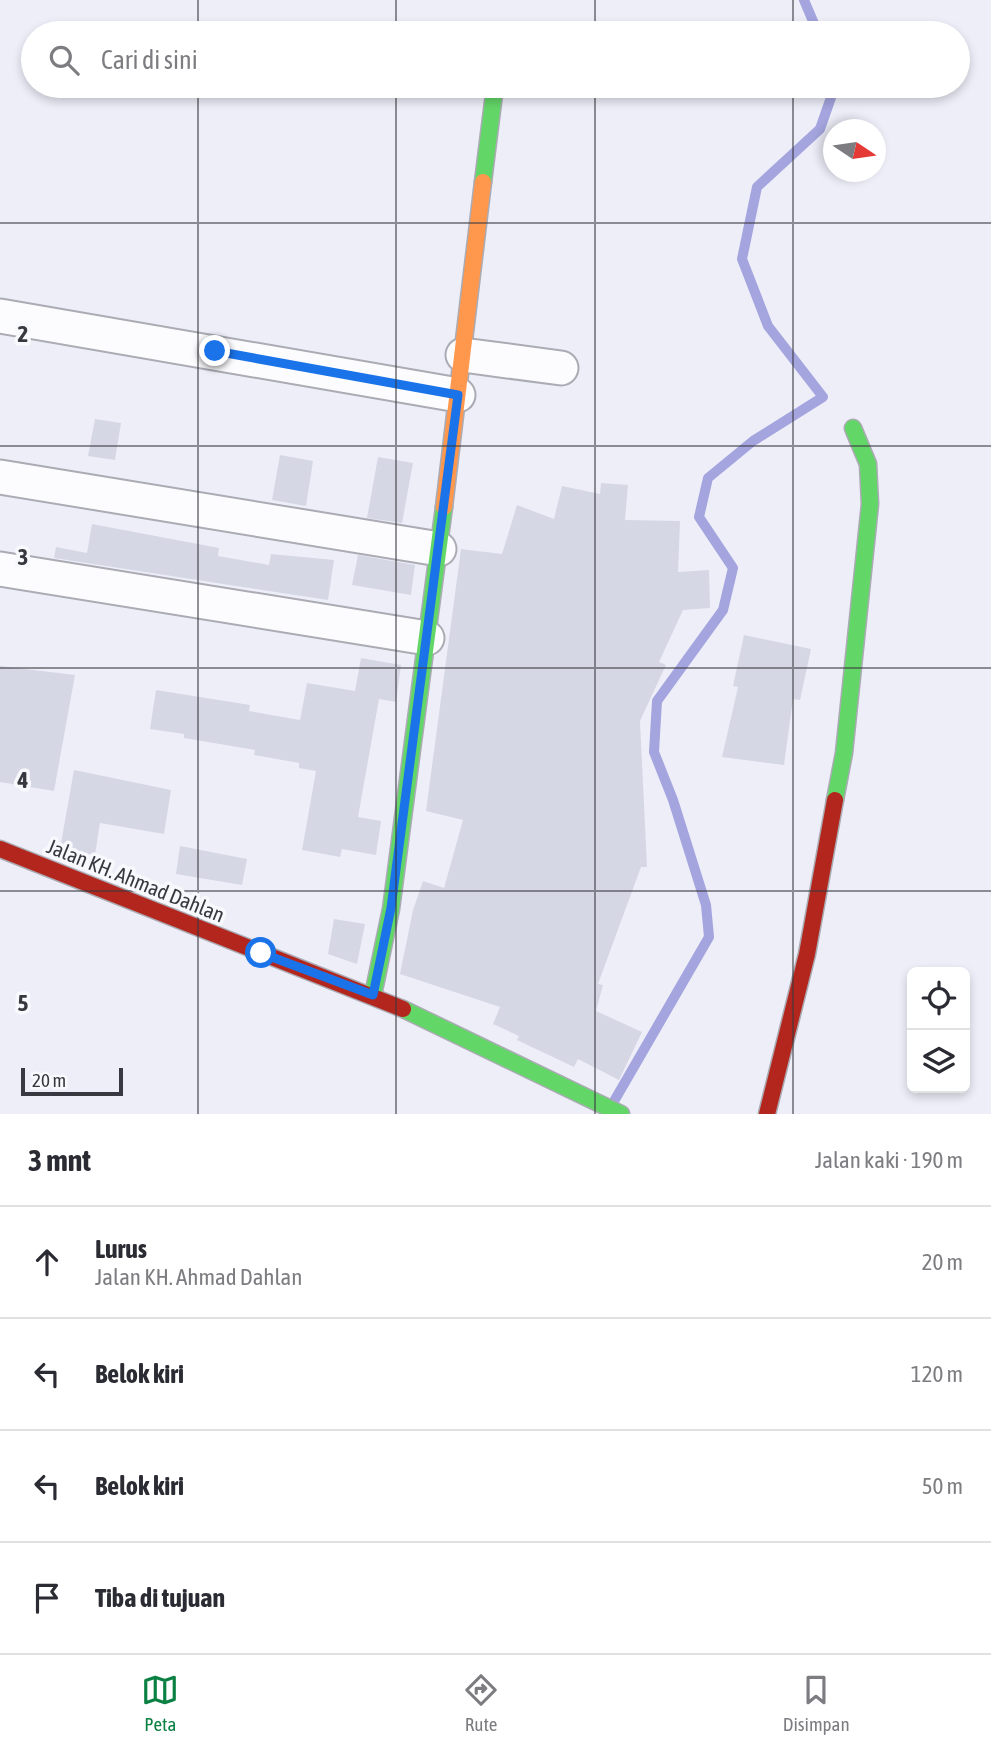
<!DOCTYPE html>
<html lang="id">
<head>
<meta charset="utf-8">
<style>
	body { margin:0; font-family:"Asap Condensed",sans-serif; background:#f7f7f7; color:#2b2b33 }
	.controls { position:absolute; right:21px; bottom:21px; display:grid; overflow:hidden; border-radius:10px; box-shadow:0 4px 10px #0003 }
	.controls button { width:63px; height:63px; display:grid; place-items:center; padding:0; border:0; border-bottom:2px solid #e1e1e2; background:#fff; color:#2b2b33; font:35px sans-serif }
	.compass { position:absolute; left:823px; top:119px; width:63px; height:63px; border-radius:50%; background:#fff; box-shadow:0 4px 10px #0003; rotate:103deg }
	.scale { position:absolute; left:21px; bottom:18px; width:102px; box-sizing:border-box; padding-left:7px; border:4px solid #383940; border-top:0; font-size:19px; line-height:24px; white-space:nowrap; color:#383940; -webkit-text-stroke:5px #f8f9fd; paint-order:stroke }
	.stop { position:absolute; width:21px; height:21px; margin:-16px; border:5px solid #1a73e8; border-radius:50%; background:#fff }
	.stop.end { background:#1a73e8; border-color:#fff; box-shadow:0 2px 7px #0008 }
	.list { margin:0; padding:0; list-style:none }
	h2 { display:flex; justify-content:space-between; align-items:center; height:91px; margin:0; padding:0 28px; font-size:30px }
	h2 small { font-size:23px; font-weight:400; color:#7c7c81 }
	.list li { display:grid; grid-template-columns:46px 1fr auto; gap:21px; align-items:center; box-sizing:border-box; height:112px; padding:0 28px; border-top:2px solid #e1e1e2 }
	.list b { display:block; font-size:26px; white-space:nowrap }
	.list p { margin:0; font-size:23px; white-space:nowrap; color:#7c7c81 }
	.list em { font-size:23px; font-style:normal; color:#7c7c81 }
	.icon { flex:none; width:38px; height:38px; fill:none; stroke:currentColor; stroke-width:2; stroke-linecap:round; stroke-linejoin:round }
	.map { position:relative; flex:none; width:991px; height:1114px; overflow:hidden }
	.search { position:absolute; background:#fff; box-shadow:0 4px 10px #0003; left:21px; right:21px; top:21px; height:77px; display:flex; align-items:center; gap:18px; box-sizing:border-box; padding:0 24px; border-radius:38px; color:#7c7c81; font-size:26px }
	.sheet { height:539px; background:#fff }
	nav { display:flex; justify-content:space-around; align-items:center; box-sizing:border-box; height:98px; border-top:2px solid #e1e1e2; background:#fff; font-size:19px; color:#7c7c81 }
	nav a { display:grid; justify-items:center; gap:4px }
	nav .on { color:#0b8043 }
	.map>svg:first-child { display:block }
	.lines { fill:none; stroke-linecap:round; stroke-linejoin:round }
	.stream { stroke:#a4a4de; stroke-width:10 }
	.building { fill:#d6d7e5 }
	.street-casing { stroke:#aaabb3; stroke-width:37 }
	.fast-casing { stroke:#aaabb3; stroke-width:19 }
	.slow-casing { stroke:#aaabb3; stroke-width:19 }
	.jam-casing { stroke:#aaabb3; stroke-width:19 }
	.street { stroke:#fcfcfe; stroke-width:33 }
	.fast { stroke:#63d668; stroke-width:16 }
	.slow { stroke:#ff974d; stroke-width:16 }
	.jam { stroke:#b3261e; stroke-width:16 }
	.route { stroke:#1a73e8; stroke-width:9 }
	.grid { fill:none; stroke:#383940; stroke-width:2; stroke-opacity:0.55 }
	.labels { text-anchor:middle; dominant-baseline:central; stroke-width:7; stroke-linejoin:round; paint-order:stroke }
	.street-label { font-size:21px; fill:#383940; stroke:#f8f9fd }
	.grid-label { font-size:23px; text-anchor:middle; font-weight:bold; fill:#383940; stroke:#f8f9fd; stroke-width:7; stroke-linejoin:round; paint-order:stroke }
</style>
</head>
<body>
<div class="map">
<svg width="991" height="1114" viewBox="0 0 991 1114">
	<rect width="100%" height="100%" fill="#eeeef9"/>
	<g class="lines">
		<!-- stream -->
		<path class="stream" d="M 804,0 L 818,33
			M 613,1103 L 709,937 L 706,905 L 673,800 L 654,752 L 657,701 L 723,610 L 733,568 L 699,517 L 708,478 L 753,441 L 823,397 L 768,326 L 742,259 L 757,187 L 820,129 L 835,86"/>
	</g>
	<!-- building -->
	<path class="building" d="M 95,419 L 121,423 L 115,460 L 88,456 Z
		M 280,455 L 313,461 L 306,506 L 272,500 Z
		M 378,457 L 413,463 L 402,523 L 367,518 Z
		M 601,483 L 628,485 L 625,520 L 680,521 L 678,572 L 709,570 L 710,608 L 683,610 L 659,662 L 666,665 L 640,721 L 647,867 L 641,867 L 598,984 L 603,985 L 596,1011 L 642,1032 L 619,1080 L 578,1059 L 574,1067 L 517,1040 L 519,1036 L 493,1024 L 500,1007 L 400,974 L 413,910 L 423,881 L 444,888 L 463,820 L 426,811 L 461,549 L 502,554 L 517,505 L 554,519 L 562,486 L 600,494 Z
		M 92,524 L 219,548 L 218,556 L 269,565 L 271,554 L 334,560 L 328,600 L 54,558 L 56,547 L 87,553 Z
		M 358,555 L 415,565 L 411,595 L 352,585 Z
		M 744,635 L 811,649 L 800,700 L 793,699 L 784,765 L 722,757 L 738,687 L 733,686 Z
		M 361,658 L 401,665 L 396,702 L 379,699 L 358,817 L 381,821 L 376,855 L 342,849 L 340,857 L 302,850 L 316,771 L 299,768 L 299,763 L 254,755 L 255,750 L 184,738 L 184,734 L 150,729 L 156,690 L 250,705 L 249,711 L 300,720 L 307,683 L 355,691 Z
		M 0,666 L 75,675 L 54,791 L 0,782 Z
		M 74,770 L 171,790 L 164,834 L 100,823 L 95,855 L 60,849 Z
		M 180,846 L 247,859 L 242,885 L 176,874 Z
		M 334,919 L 365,924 L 357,964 L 328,954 Z"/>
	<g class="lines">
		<defs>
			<path id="street" d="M 0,316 L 458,395
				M 463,355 L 561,368
				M 0,477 L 439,549
				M 0,569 L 427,638"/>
			<path id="fast" d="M 483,182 L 495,86
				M 835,800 L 844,753 L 870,504 L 868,464 L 853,428
				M 373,995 L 391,909 L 444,507
				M 403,1009 L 621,1114"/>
			<path id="slow" d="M 444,507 L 483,182"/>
			<path id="jam" d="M 0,849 L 403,1009
				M 767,1114 L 807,954 L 835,800"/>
		</defs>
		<!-- street casing -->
		<use href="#street" class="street-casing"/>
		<!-- fast casing -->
		<use href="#fast" class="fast-casing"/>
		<!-- slow casing -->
		<use href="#slow" class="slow-casing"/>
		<!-- jam casing -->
		<use href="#jam" class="jam-casing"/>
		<!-- street -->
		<use href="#street" class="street"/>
		<!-- fast -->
		<use href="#fast" class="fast"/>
		<!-- slow -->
		<use href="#slow" class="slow"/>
		<!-- jam -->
		<use href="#jam" class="jam"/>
	</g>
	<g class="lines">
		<!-- route -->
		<path class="route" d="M 215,351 L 458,395 L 391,908 L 373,995 L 261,953"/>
	</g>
	<!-- grid -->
	<path class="grid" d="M 198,0 L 198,33M 396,0 L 396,33M 595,0 L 595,33M 793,0 L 793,33M 198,86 L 198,1114M 396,86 L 396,1114M 595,86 L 595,1114M 793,86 L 793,1114M 0,223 L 991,223M 0,446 L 991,446M 0,668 L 991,668M 0,891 L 991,891"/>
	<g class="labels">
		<!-- street labels -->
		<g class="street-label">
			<text transform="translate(136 880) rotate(22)">Jalan KH. Ahmad Dahlan</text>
		</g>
	</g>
	<g class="grid-label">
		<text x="23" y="342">2</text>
		<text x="23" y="565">3</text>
		<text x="23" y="788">4</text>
		<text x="23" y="1011">5</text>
	</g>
</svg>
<div class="controls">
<button><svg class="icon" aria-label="locate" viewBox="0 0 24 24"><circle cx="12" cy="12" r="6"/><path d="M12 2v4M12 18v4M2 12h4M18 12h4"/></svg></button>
<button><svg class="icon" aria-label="layers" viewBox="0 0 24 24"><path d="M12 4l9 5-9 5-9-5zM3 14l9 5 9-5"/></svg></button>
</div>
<svg class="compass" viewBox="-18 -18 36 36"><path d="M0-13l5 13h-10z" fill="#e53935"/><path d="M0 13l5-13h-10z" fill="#7c7c81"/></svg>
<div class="scale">20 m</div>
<div class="stop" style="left:261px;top:953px"></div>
<div class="stop end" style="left:215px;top:351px"></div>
<div class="search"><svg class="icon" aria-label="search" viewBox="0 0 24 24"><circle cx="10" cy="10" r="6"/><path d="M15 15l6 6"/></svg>Cari di sini</div>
</div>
<section class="sheet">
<h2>3 mnt<small>Jalan kaki · 190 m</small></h2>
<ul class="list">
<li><svg class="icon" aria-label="ahead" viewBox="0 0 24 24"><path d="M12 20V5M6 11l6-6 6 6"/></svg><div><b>Lurus</b><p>Jalan KH. Ahmad Dahlan</p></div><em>20 m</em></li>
<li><svg class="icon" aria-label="left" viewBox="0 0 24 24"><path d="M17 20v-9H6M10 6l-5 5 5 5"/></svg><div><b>Belok kiri</b></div><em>120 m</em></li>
<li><svg class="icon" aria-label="left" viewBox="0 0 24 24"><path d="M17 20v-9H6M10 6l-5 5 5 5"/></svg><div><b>Belok kiri</b></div><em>50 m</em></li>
<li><svg class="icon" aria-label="arrive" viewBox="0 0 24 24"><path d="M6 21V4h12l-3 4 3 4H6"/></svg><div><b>Tiba di tujuan</b></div></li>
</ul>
</section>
<nav>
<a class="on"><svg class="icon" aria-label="map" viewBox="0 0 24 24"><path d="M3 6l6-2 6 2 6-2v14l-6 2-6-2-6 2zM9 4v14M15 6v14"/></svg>Peta</a>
<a><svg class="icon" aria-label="directions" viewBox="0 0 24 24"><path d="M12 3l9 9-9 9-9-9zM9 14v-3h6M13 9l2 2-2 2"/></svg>Rute</a>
<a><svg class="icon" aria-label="saved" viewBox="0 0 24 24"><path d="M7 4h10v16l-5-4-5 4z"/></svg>Disimpan</a>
</nav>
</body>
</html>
